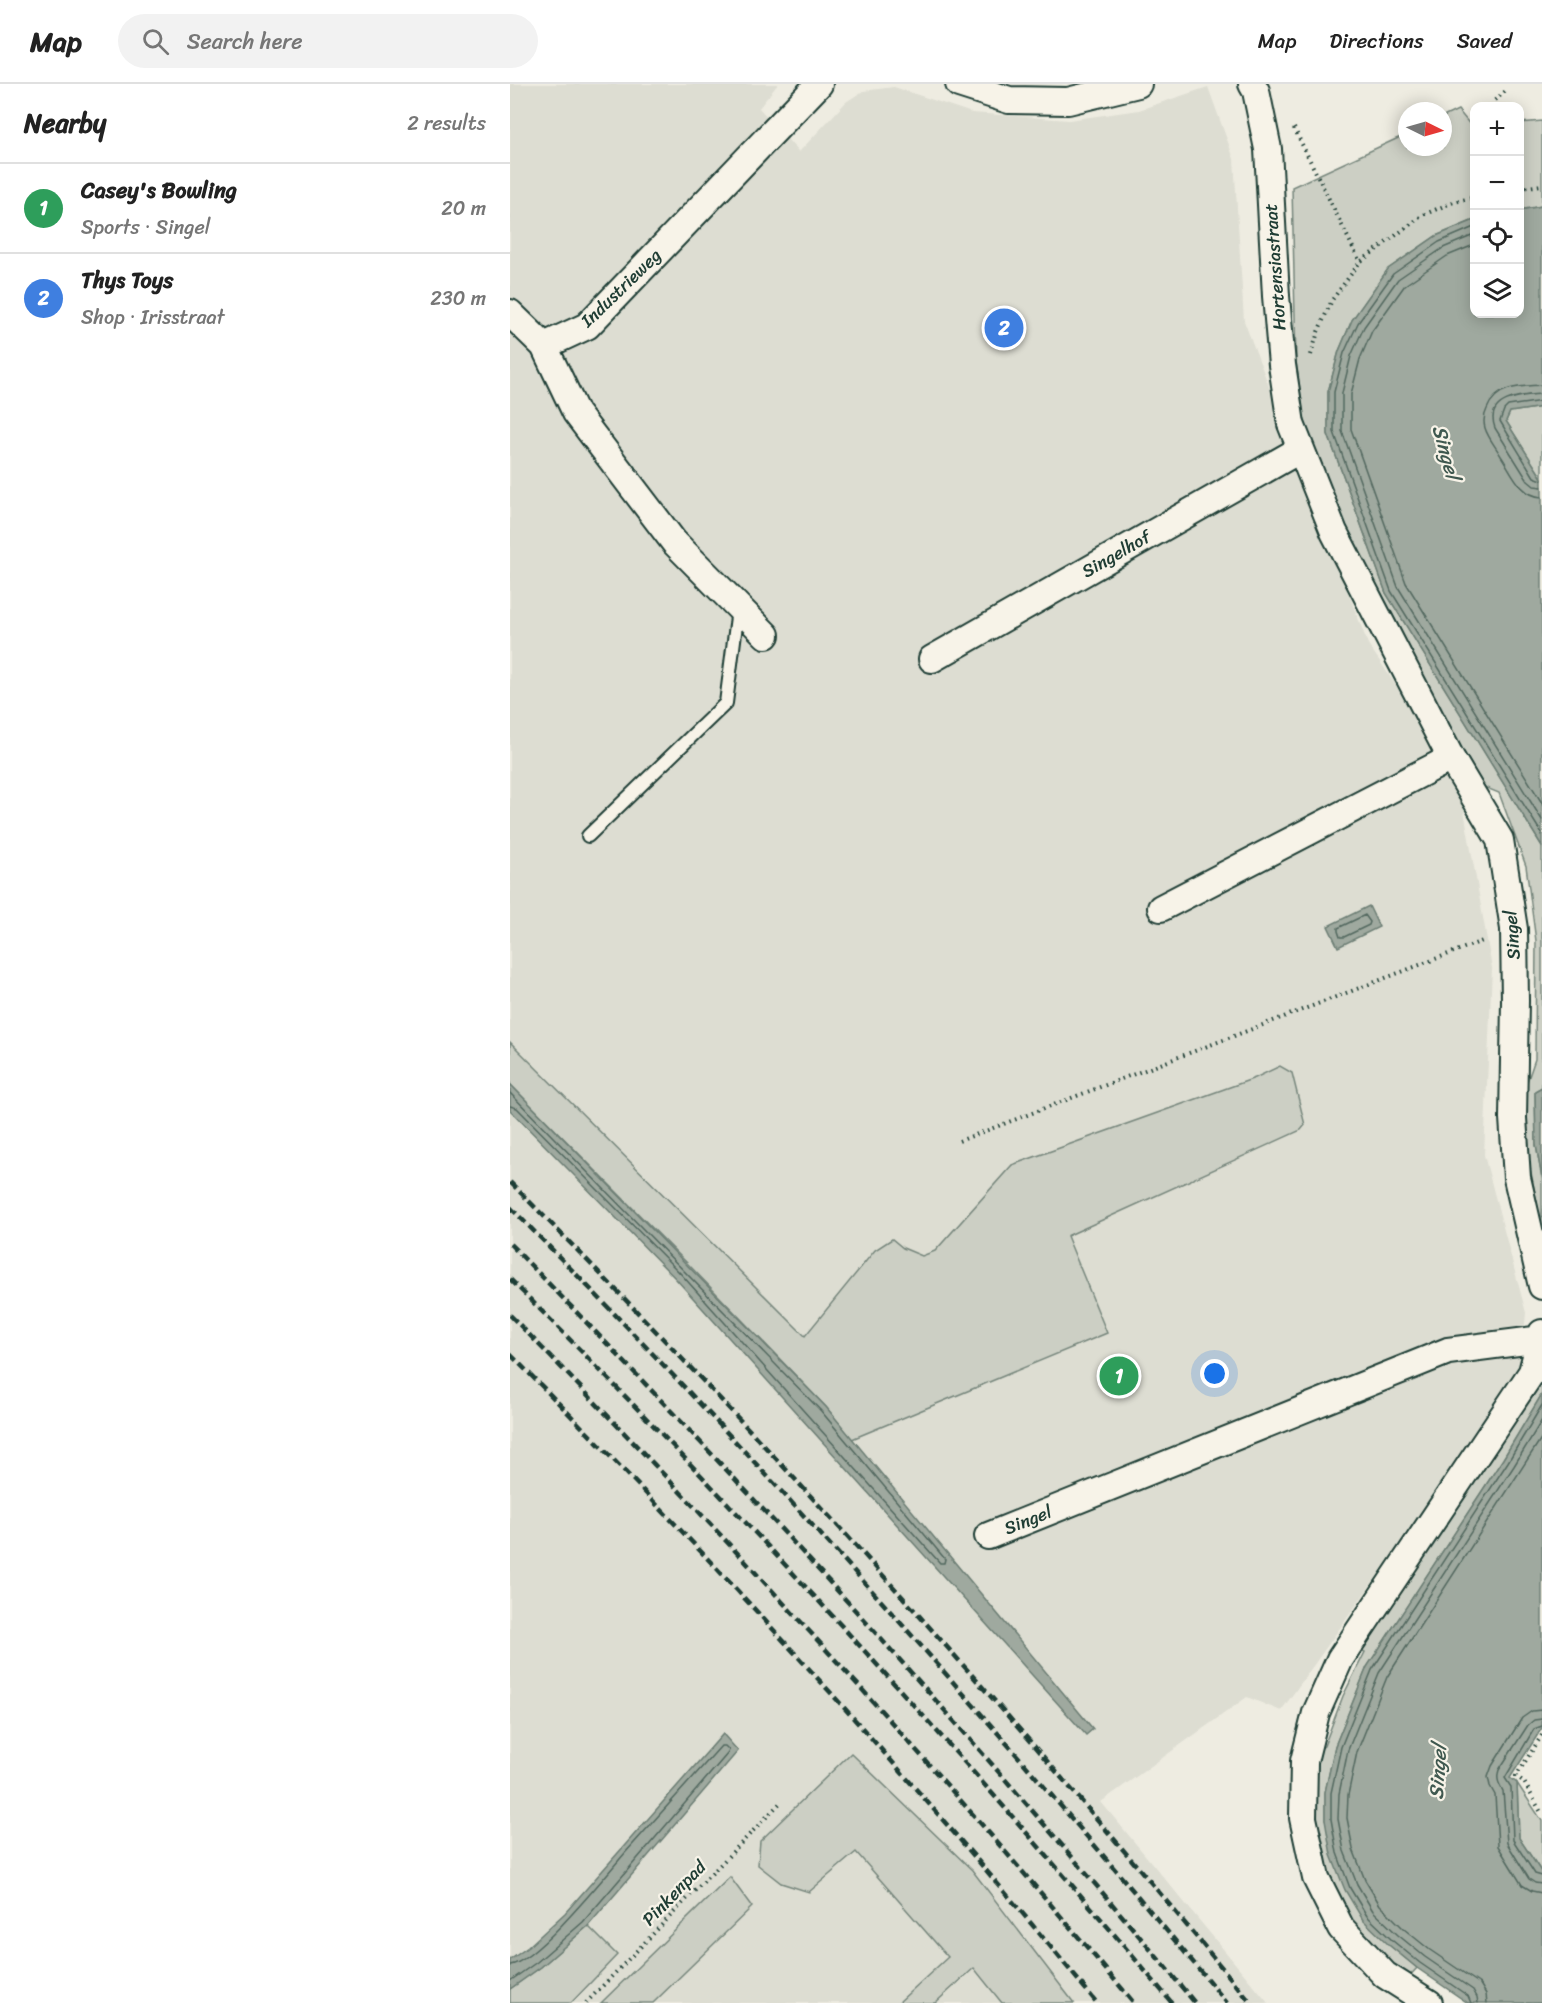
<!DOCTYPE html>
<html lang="en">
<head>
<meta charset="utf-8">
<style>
	body { margin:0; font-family:Sriracha,sans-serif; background:#f2f2f2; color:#222 }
	.controls { position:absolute; right:18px; top:18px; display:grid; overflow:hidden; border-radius:12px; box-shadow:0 3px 15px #0003 }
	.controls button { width:54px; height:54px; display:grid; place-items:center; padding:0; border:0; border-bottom:2px solid #e0e0e0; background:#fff; color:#222; font:30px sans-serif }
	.compass { position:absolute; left:888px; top:18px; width:54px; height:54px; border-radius:50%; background:#fff; box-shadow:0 3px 15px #0003; rotate:95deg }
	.you { position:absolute; left:705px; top:1290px; width:21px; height:21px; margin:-15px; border:4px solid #fff; border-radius:50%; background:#1a73e8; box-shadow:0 0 0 9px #1a73e833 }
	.badge { display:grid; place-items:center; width:39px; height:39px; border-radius:50%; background:#2563eb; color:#fff; font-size:20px; font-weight:700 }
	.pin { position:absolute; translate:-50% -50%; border:3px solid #fff; box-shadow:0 2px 6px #0006 }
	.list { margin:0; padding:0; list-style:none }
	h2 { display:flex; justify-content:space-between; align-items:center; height:78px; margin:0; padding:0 24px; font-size:26px }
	h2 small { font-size:20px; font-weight:400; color:#767676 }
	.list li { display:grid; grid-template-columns:39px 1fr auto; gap:18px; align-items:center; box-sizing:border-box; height:90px; padding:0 24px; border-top:2px solid #e0e0e0 }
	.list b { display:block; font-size:22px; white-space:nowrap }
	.list p { margin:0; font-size:20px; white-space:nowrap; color:#767676 }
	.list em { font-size:20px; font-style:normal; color:#767676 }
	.icon { flex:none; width:33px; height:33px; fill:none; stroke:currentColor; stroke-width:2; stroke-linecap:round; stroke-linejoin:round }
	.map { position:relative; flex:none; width:1032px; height:1919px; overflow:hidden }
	header { display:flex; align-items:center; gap:36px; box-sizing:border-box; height:84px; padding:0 30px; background:#fff; border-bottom:2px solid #e0e0e0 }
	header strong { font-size:28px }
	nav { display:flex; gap:33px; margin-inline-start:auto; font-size:21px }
	.search { width:420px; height:54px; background:#f2f2f2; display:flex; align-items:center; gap:15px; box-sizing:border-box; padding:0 21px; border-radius:33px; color:#767676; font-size:22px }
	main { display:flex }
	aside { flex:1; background:#fff }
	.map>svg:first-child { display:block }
	.built { fill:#ddddd2 }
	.green { fill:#cccfc4; stroke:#76867c; stroke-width:1.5 }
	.water { fill:#9fa99f; stroke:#6c7e74; stroke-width:1.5 }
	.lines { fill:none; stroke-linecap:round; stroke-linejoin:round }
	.shore { stroke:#52685f; stroke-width:1.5 }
	.lane-casing { stroke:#1f3d34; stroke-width:16 }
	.street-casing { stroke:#1f3d34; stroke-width:30 }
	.path { stroke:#1f3d34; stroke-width:4; stroke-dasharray:1.5 4.5; stroke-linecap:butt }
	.lane { stroke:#f7f3e8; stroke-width:12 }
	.street { stroke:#f7f3e8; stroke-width:26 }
	.rail { stroke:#1f3d34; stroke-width:4.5; stroke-dasharray:9 4.5; stroke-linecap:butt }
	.labels { text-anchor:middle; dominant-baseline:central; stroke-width:4.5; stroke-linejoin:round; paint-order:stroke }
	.street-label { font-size:18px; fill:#1f3d34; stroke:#f7f3e8 }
	.water-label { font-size:20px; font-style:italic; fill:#3f584f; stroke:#f7f3e8 }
</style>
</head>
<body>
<header>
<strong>Map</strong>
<div class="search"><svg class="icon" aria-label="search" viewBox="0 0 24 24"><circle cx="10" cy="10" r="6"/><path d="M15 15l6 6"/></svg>Search here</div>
<nav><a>Map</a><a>Directions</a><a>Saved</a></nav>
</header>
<main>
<aside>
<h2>Nearby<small>2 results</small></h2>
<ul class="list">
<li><span class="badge" style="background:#2e9e5b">1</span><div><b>Casey's Bowling</b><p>Sports · Singel</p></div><em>20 m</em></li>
<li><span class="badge" style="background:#3f7fe0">2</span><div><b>Thys Toys</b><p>Shop · Irisstraat</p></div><em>230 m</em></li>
</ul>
</aside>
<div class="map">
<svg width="1032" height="1919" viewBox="0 0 1032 1919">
	<rect width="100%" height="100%" fill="#eeece1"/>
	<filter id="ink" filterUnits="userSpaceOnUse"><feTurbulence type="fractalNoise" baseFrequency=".0167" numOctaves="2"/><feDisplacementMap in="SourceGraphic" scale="12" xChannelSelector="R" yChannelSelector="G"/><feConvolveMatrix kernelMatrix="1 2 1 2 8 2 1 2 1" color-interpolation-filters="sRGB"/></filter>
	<g filter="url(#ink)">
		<!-- built -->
		<path class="built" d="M 0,0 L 268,0 L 249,24 L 289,68 L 336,18 L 353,7 L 384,3 L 462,29 L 559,36 L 629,26 L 698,3 L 724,75 L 734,237 L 858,560 L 948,693 L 982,884 L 974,1071 L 1016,1229 L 1010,1291 L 771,1627 L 737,1613 L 591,1718 L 758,1919 L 0,1919 Z"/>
		<!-- green -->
		<path class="green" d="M 948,26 L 962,43 L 964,43 L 964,136 L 926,152 L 878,185 L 842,236 L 829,267 L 818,308 L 818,350 L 876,509 L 1032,762 L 1032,1003 L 1025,1007 L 1026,1061 L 1032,1094 L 1032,1146 L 1015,1057 L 1014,1007 L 1025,975 L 1026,857 L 1016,782 L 989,709 L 974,703 L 945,653 L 812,399 L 794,334 L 786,277 L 782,103 L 897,50 L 897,63 L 933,63 L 933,33 Z
			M 1032,37 L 1032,122 L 1010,126 L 1010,39 Z
			M 1032,323 L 1032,394 L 996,337 L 1000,328 Z
			M 0,958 L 295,1252 L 365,1166 L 382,1155 L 393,1164 L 412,1172 L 425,1167 L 502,1081 L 745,994 L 770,982 L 782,989 L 795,1041 L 791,1046 L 557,1152 L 597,1249 L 342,1355 L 316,1323 L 178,1180 L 0,1000 Z
			M 1032,1286 L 1032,1310 L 993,1375 L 857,1583 L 825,1662 L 815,1709 L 815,1736 L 879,1861 L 907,1884 L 896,1896 L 845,1843 L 824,1813 L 802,1734 L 808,1666 L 814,1662 L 833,1612 L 855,1568 L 849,1565 Z
			M 341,1669 L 462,1786 L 564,1919 L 492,1919 L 464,1884 L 425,1919 L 388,1919 L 438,1873 L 346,1768 L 299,1808 L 271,1799 L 248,1781 L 250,1757 Z
			M 1007,1699 L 1032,1737 L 1032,1789 L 1009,1754 Z
			M 220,1793 L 242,1823 L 143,1919 L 91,1919 Z
			M 78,1842 L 107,1871 L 61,1919 L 0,1919 L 0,1905 L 31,1883 Z"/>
		<!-- water -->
		<path class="water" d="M 1032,122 L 1032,323 L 1000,328 L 996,337 L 1032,394 L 1032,762 L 876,509 L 818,350 L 818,308 L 829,267 L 842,236 L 878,185 L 926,152 L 962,137 L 964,136 L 964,230 L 1010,230 L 1010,126 Z
			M 859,822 L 869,843 L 828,863 L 818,842 Z
			M 0,1000 L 316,1323 L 583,1645 L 576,1651 L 166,1195 L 0,1026 Z
			M 1032,1003 L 1032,1094 L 1026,1061 L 1025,1007 Z
			M 1032,1310 L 1032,1644 L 1000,1694 L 1007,1699 L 1009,1754 L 1032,1789 L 1032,1919 L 958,1919 L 907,1884 L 879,1861 L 853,1836 L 835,1806 L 821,1771 L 815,1736 L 815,1708 L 825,1662 L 857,1583 L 993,1375 Z
			M 213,1650 L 228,1667 L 78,1842 L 31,1883 L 0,1905 L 0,1876 L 18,1863 L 55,1829 Z"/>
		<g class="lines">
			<!-- shore -->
			<path class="shore" d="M 964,143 L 929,158 L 883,190 L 848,239 L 834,269 L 824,308 L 824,348 L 881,507 L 1032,750
				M 964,151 L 933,164 L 888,195 L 854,243 L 841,272 L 832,309 L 832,347 L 888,503 L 1032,736
				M 964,161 L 937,172 L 895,201 L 862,247 L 850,275 L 841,310 L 841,345 L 896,499 L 1032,719
				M 1032,301 C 1010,302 986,302 977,325 C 974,331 973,337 975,344 C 978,354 986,363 991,372 C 1002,388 1010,412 1032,413
				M 1032,310 C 1012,311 974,314 985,344 L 1018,397 L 1024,402 L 1032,403
				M 1032,317 L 998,322 L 994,326 L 990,337 L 1024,393 L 1032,396
				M 855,831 L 860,838 L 859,841 L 834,853 L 830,853 L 828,847 L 828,844 Z
				M 0,1009 L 311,1327 L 435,1475 L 434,1479 L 430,1479 L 171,1190 L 7,1024 L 0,1022
				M 1032,1626 L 1022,1627 L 1012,1634 L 982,1682 L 978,1693 L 980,1702 L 985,1711 L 988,1762 L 1012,1801 L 1022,1807 L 1032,1809
				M 1032,1635 L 1024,1636 L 1018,1641 L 989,1686 C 986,1695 989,1700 993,1707 L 997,1759 L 1019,1795 L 1025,1799 L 1032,1800
				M 1032,1642 L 1024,1645 L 995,1694 L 1001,1703 L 1003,1756 L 1025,1790 L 1032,1792
				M 0,1881 C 26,1878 96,1791 115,1769 C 147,1733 179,1698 211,1662 L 215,1662 L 219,1666 L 218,1669 L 73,1838 L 27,1878 L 0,1897
				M 961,1919 L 958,1912 L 910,1879 L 883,1857 L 857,1832 L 840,1804 L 827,1769 L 821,1735 L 821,1709 L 831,1663 L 862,1586 L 998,1378 L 1032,1321
				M 968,1919 L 967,1913 L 963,1906 L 915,1873 L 888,1851 L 863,1827 L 847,1800 L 834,1767 L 828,1735 L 829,1710 L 838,1666 L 869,1589 L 1004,1382 L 1032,1336
				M 977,1919 L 976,1910 L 970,1900 L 920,1866 L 894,1845 L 870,1821 L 855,1796 L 843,1765 L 837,1734 L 838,1711 L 847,1668 L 877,1593 L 1032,1353"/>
			<defs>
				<path id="lane" d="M 78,752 L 216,619 L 228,525"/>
				<path id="street" d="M 449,0 L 499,16 L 558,17 L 628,0
					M 742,0 L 746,7 L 758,65 L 766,212 L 772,281 L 781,340 L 824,448 L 941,674 L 990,756 L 1004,845 L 1005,917 L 1003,1034 L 1007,1094 L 1032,1202
					M 0,229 L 34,262
					M 256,551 L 164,458 L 66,329 L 34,262 L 77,242 L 309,0
					M 422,575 L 791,365
					M 651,824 L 941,674
					M 478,1452 L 938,1267 L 1032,1255
					M 919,1919 L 875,1891 L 831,1844 L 806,1794 L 793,1734 L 794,1677 L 806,1629 L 830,1575 L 1022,1288 L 1032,1249"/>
			</defs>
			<!-- lane casing -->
			<use href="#lane" class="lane-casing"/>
			<!-- street casing -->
			<use href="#street" class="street-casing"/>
			<!-- path -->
			<path class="path" d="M 984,22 L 984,17 L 998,5
				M 784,44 L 850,178
				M 1010,104 L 1032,101
				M 801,271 L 808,248 L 822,216 L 850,178 L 913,131 L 941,119 L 964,113
				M 449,1057 L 975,856
				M 1032,1651 L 1006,1692 L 1014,1698 L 1032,1730
				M 76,1919 L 272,1717"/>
			<!-- lane -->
			<use href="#lane" class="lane"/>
			<!-- street -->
			<use href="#street" class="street"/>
			<!-- rail -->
			<path class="rail" d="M 0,1098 C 260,1359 507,1634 741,1919
				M 0,1123 C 252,1377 489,1644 717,1919
				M 0,1160 C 239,1403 467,1656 685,1919
				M 0,1195 C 231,1427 452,1668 662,1919
				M 0,1231 C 217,1452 425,1681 624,1919
				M 0,1270 C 206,1477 402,1693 587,1919"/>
		</g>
	</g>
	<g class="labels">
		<!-- street labels -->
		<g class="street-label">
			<text transform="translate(765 183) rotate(-94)">Hortensiastraat</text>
			<text transform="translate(111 204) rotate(-44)">Industrieweg</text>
			<text transform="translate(606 470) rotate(-30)">Singelhof</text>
			<text transform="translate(1002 851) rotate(-94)">Singel</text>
			<text transform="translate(518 1436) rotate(-22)">Singel</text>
			<text transform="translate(164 1809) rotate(-46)">Pinkenpad</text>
		</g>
		<!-- water labels -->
		<g class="water-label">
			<text transform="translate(936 368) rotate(75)">Singel</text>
			<text transform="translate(928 1688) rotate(-86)">Singel</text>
		</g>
	</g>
</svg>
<div class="controls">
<button>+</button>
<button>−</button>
<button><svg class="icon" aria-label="locate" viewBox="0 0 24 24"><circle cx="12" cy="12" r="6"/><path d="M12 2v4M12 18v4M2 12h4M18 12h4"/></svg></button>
<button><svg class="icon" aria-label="layers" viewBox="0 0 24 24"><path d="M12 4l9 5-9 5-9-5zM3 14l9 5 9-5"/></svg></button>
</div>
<svg class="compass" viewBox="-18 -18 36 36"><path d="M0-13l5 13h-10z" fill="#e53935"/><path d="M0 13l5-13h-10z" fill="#767676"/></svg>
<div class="you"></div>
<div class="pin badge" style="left:609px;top:1292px;background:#2e9e5b">1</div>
<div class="pin badge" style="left:494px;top:244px;background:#3f7fe0">2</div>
</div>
</main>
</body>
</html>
